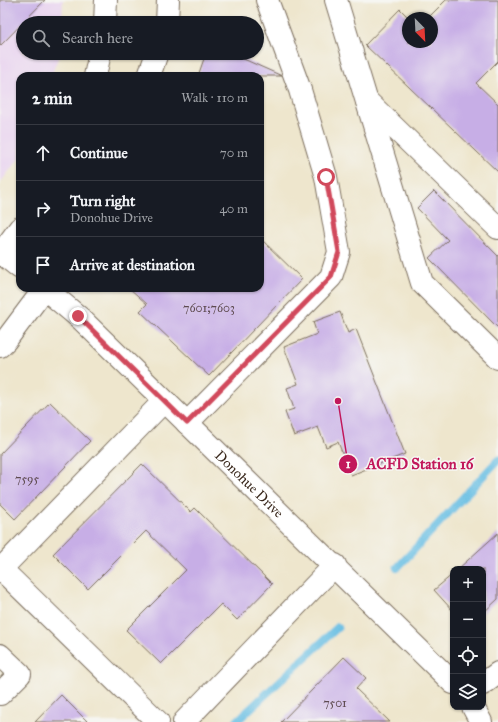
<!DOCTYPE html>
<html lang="en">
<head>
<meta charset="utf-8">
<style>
	body { margin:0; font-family:"IM FELL Great Primer",serif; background:#242831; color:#f1f3f6 }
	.controls { position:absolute; right:12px; bottom:12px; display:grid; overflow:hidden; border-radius:8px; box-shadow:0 1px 3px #0004 }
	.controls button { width:36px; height:36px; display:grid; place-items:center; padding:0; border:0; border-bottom:1px solid #363941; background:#171b24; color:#f1f3f6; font:20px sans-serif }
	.compass { position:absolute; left:402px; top:12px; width:36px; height:36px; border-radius:50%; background:#171b24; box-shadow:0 1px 3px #0004; rotate:156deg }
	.stop { position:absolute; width:12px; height:12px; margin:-9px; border:3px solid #d1495b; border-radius:50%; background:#fff }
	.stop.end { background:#d1495b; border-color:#fff; box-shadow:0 1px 4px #0008 }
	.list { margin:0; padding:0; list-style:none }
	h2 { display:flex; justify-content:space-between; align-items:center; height:52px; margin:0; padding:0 16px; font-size:17px }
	h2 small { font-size:13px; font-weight:400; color:#9ea1a6 }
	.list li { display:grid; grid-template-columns:26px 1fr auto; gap:12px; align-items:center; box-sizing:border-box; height:56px; padding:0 16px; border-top:1px solid #363941 }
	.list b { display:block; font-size:15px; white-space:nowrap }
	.list p { margin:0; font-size:13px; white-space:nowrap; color:#9ea1a6 }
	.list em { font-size:13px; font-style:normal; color:#9ea1a6 }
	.icon { flex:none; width:22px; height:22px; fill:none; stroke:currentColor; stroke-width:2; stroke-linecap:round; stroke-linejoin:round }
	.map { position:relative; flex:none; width:498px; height:722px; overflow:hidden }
	.search { position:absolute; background:#171b24; box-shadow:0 1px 3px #0004; left:16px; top:16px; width:248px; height:44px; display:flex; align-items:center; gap:10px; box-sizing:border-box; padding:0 14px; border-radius:22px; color:#9ea1a6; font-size:15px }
	.panel { position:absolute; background:#171b24; box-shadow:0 1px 3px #0004; left:16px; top:72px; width:248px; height:220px; border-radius:12px }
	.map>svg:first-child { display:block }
	.built { fill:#e8d2ef }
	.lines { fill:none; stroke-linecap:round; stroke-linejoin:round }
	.stream { stroke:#66bee3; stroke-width:8 }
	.building { fill:#c7aee6 }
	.minor-casing { stroke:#7a6c5b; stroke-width:24 }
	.minor { stroke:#fff; stroke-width:22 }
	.route { stroke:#d1495b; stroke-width:5 }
	.labels { text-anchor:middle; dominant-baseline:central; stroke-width:3; stroke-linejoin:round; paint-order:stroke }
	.number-label { font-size:12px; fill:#5e4b50 }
	.street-label { font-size:14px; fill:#3b2a1e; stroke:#f6f6f2 }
	.leader { fill:none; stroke:#c2185b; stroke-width:1.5 }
	.callout-dot { fill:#c2185b; stroke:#f6f6f2; stroke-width:1.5 }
	.mark-label { font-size:12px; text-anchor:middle; font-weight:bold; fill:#fff }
	.callout-label { font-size:15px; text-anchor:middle; font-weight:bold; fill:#c2185b; stroke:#f6f6f2; stroke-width:3; stroke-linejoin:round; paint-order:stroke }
</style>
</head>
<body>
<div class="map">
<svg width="498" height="722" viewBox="0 0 498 722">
	<rect width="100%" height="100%" fill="#f6f6f2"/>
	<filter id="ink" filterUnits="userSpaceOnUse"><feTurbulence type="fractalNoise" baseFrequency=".025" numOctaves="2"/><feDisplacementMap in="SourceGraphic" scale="8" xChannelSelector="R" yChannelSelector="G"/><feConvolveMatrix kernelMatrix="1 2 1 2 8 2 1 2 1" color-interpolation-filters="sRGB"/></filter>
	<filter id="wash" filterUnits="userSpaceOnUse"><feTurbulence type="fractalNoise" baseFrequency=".012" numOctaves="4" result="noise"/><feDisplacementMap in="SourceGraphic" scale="16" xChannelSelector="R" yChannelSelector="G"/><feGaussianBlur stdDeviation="0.9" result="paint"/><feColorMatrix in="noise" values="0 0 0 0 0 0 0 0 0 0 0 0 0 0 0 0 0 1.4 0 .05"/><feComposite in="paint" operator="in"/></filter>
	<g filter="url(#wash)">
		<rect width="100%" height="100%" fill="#eee6cd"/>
		<!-- built -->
		<path class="built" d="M 0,0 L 63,0 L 62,23 L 23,23 L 23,53 L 60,53 L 51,76 L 20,76 L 20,157 L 0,183 Z"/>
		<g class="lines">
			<!-- stream -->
			<path class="stream" d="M 397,568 L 498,460
				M 236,722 L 338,627"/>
		</g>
		<g id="blocks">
			<!-- building -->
			<path class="building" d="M 0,0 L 45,0 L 0,46 Z
				M 446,0 L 498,0 L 498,61 L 476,83 L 498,104 L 498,172 L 365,45 L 400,9 L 409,18 L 408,42 L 432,42 L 432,18 L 428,18 Z
				M 206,53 L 230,53 L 282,76 L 198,76 Z
				M 434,191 L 498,256 L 498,328 L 429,258 L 448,240 L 417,208 Z
				M 260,238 L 302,279 L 209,376 L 140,311 L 147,304 L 129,288 L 260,288 Z
				M 340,312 L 348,333 L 356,329 L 405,454 L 351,475 L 338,442 L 326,447 L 318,427 L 294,436 L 285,412 L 294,409 L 287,388 L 298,384 L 284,347 L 317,334 L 313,322 Z
				M 50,402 L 90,441 L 15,519 L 0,504 L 0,454 Z
				M 142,464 L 191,512 L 195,508 L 272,584 L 237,620 L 221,604 L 161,664 L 126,630 L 186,570 L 146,531 L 88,589 L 53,554 Z
				M 498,533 L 498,599 L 483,613 L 483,569 L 458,569 Z
				M 453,574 L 453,611 L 434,590 Z
				M 344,657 L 366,678 L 356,689 L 390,722 L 281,722 Z
				M 61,695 L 88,722 L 35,722 Z"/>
		</g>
	</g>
	<g filter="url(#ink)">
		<use href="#blocks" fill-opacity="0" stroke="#7a6c5b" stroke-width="1"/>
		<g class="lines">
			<defs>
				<g id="minor">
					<path d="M 336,0 L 422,283 L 498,358"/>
					<path d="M 105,23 L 106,0"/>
					<path d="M 167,23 L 168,0"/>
					<path d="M 95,76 L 100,53"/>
					<path d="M 149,76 L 157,53"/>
					<path d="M 367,101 L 498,228"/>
					<path d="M 0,252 L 20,268"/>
					<path d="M 0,255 L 20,228"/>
					<path id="s1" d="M 44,288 L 81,319 L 453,683"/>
					<path d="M 0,346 L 6,340 L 45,288"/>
					<path d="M 187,423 L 331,277 L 339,252 L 326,177 L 300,90 L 267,0"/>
					<path d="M 0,568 L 158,722"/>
					<path d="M 1,569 L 164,401"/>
					<path d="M 0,655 L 20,674 L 0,694"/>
					<path d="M 483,684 L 498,673"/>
					<path d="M 473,707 L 481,722"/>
					<path d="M 184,722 L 335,565"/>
				</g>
			</defs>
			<!-- minor casing -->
			<use href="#minor" class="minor-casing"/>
			<!-- minor -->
			<use href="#minor" class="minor"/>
		</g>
	</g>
	<g class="lines" filter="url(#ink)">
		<!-- route -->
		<path class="route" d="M 78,316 L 187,423 L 331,277 L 339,252 L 326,177"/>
	</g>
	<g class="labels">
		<!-- number labels -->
		<g class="number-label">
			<text x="209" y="308">7601;7603</text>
			<text x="27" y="479">7595</text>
			<text x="335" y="703">7501</text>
		</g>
		<!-- street labels -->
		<g class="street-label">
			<text stroke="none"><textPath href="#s1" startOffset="284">Donohue Drive</textPath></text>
		</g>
	</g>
	<!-- callouts -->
	<path class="leader" d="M338 401L348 464"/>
	<g class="callout-dot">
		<circle cx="338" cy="401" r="4"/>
		<circle cx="348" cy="464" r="10"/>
	</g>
	<g class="mark-label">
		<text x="348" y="468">1</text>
	</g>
	<g class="callout-label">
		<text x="420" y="469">ACFD Station 16</text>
	</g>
</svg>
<div class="controls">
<button>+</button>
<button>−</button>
<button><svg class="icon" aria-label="locate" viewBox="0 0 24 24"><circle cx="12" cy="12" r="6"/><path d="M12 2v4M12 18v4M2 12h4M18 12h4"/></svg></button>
<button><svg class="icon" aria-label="layers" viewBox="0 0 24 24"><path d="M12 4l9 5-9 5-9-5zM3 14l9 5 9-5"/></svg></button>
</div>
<svg class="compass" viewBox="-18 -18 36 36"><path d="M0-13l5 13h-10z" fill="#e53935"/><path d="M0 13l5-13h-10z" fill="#9ea1a6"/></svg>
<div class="stop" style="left:326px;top:177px"></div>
<div class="stop end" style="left:78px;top:316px"></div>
<div class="search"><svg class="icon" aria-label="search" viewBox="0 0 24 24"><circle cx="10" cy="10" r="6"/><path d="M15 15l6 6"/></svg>Search here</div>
<section class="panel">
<h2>2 min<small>Walk · 110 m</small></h2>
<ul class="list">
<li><svg class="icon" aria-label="ahead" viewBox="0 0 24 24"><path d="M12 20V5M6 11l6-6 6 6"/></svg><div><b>Continue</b></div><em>70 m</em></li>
<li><svg class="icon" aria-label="right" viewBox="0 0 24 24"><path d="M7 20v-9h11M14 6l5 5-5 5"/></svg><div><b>Turn right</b><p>Donohue Drive</p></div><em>40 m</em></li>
<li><svg class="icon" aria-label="arrive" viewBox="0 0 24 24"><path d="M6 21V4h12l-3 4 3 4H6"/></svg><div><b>Arrive at destination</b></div></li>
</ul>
</section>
</div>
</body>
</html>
